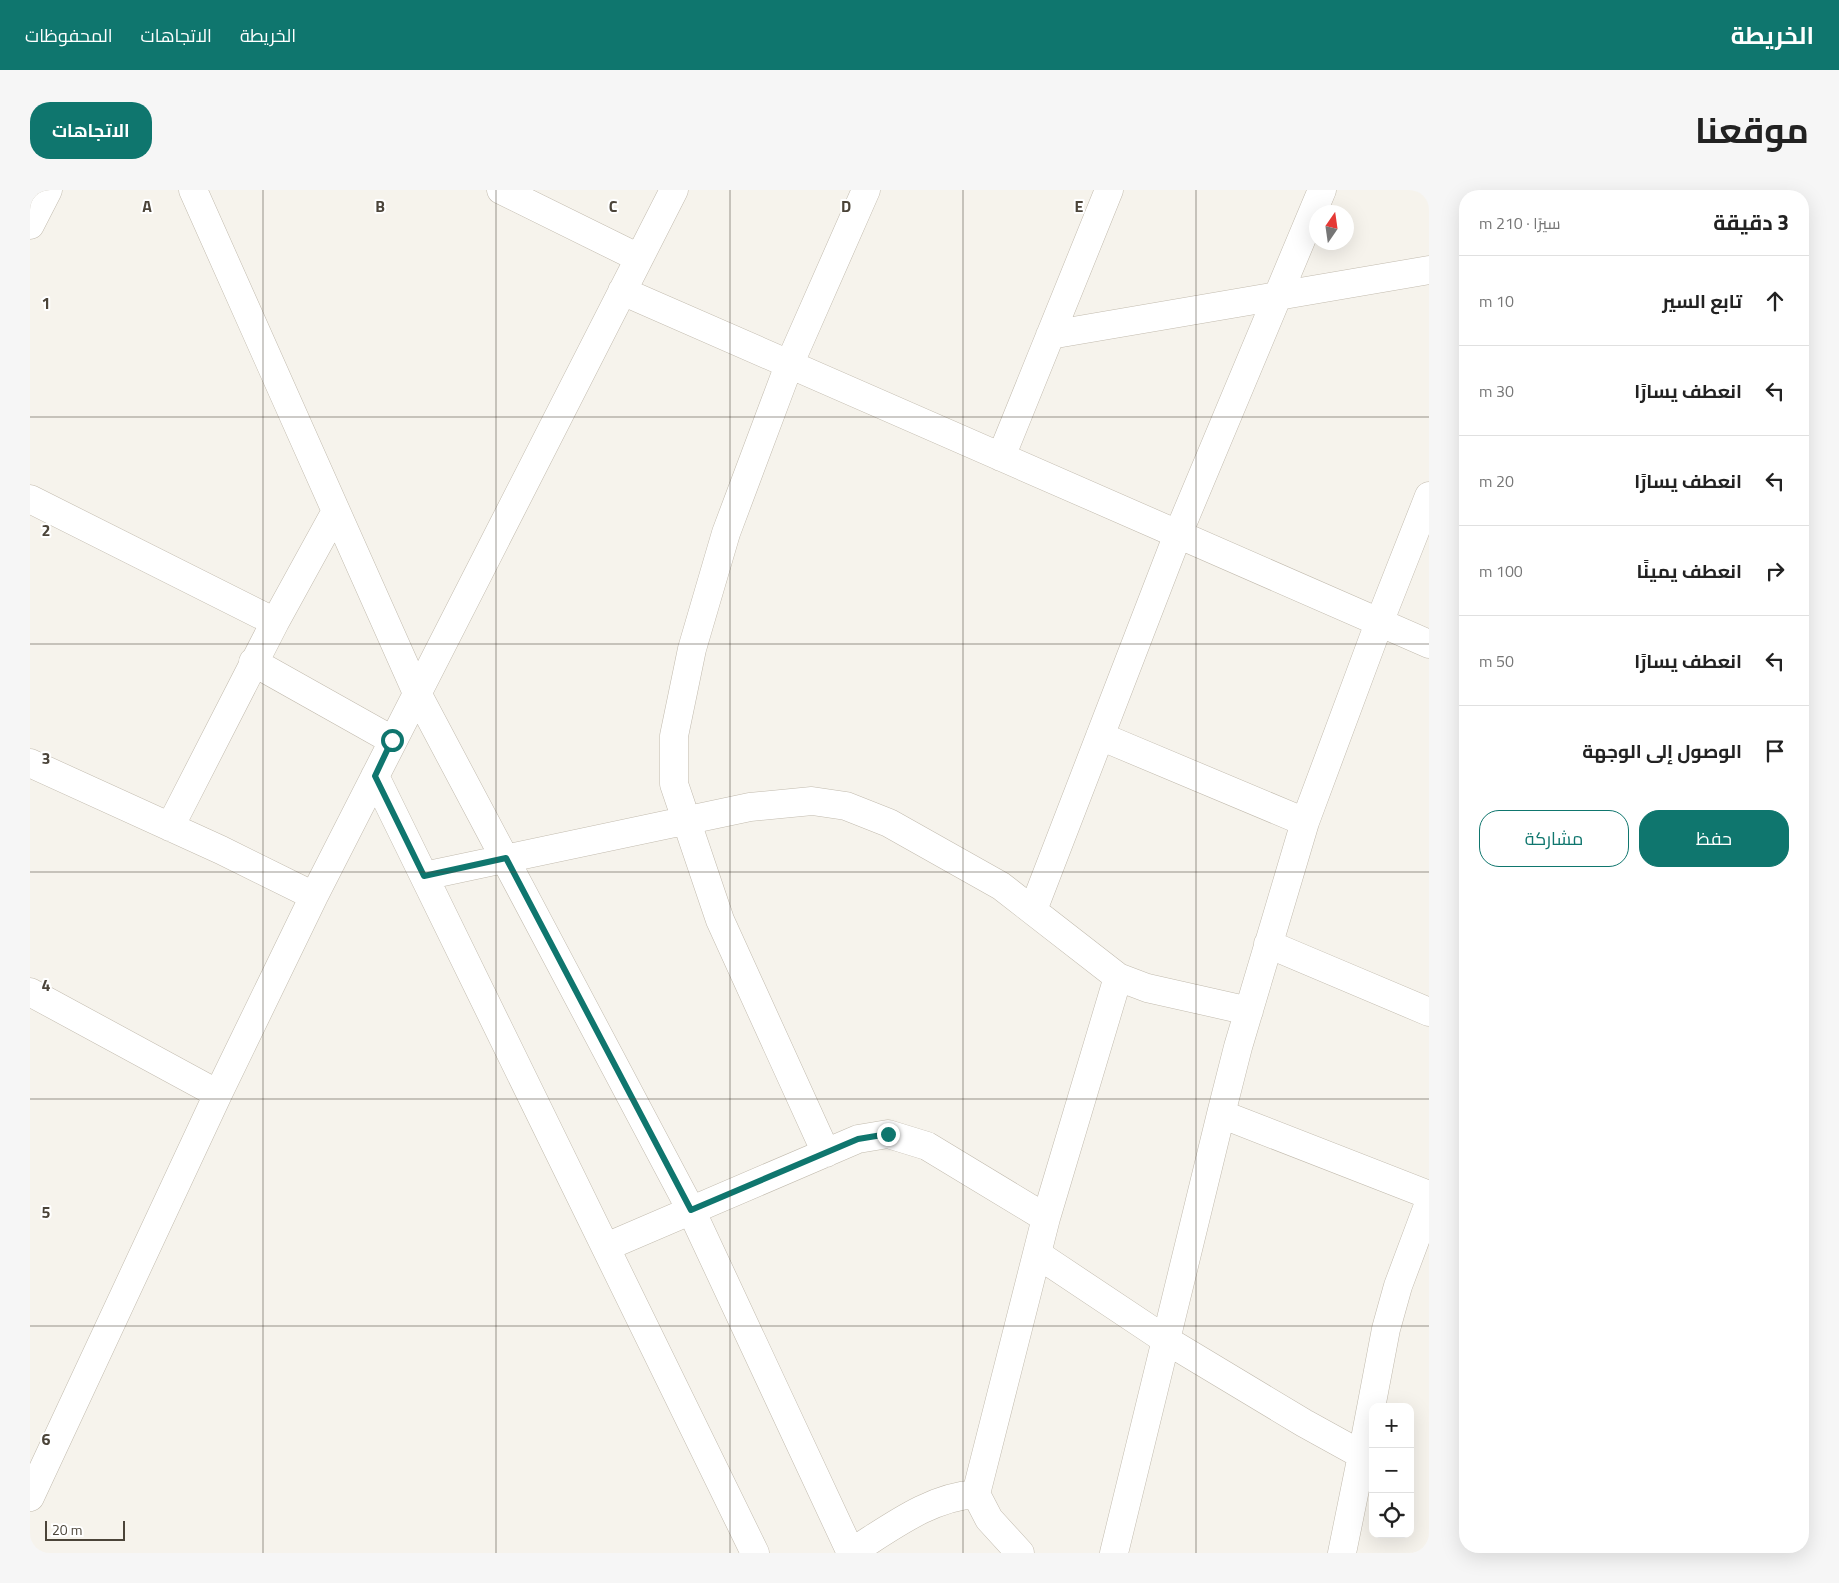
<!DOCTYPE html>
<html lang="ar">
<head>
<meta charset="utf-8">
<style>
	body { margin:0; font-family:"Titillium Web",Cairo,sans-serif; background:#f6f6f6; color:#222; direction:rtl }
	.controls { position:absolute; right:15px; bottom:15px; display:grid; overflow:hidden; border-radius:10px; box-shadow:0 5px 20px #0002 }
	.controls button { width:45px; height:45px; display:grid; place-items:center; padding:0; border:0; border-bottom:1px solid #e0e0e0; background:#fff; color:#222; font:25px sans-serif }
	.compass { position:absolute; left:1279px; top:15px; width:45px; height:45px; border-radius:50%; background:#fff; box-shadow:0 5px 20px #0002; rotate:13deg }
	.scale { position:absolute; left:15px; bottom:12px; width:80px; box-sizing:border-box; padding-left:5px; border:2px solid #4b4439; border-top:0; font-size:14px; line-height:18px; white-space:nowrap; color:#4b4439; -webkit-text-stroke:4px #fff; paint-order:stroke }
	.stop { position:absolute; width:15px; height:15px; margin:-11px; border:4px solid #0f766e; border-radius:50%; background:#fff }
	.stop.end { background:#0f766e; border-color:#fff; box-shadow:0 1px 5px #0008 }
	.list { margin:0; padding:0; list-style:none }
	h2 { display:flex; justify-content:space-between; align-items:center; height:65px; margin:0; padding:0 20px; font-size:21px }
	h2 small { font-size:16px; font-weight:400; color:#767676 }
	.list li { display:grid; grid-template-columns:32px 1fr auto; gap:15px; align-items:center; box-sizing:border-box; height:90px; padding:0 20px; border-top:1px solid #e0e0e0 }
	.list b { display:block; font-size:19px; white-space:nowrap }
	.list em { font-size:16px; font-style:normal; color:#767676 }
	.actions { display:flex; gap:10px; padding:15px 20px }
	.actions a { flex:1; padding:11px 0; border:1px solid #0f766e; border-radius:20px; text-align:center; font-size:18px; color:#0f766e }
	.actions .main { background:#0f766e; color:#fff }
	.icon { flex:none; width:28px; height:28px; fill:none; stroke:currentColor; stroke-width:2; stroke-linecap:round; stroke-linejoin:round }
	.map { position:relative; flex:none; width:1399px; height:1363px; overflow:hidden; direction:ltr; border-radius:20px }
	header { display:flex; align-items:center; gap:30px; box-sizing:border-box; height:70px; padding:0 25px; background:#0f766e; color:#fff }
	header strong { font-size:24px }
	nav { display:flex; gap:28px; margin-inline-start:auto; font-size:18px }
	.intro { display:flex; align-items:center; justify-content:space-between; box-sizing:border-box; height:120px; padding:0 30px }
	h1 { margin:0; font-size:35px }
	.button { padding:12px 22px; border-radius:20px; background:#0f766e; color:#fff; font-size:18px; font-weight:700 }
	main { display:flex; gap:30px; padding:0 30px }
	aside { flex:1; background:#fff; border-radius:20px; box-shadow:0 5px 20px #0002 }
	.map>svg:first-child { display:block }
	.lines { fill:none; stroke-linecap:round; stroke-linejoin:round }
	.street-casing { stroke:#c2bbae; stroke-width:29 }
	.street { stroke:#fff; stroke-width:28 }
	.route { stroke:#0f766e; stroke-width:6 }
	.grid { fill:none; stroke:#4b4439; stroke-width:1; stroke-opacity:0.55 }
	.grid-label { font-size:16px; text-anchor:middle; font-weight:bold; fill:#4b4439; stroke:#fff; stroke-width:4; stroke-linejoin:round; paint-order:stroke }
</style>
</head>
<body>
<header>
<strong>الخريطة</strong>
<nav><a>الخريطة</a><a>الاتجاهات</a><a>المحفوظات</a></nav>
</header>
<div class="intro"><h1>موقعنا</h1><a class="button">الاتجاهات</a></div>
<main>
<aside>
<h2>3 دقيقة<small>سيرًا · 210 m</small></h2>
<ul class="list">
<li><svg class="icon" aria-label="ahead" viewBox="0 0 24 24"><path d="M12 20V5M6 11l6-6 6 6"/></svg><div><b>تابع السير</b></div><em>10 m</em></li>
<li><svg class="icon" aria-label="left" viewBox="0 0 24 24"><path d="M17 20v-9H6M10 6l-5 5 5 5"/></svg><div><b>انعطف يسارًا</b></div><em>30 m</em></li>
<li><svg class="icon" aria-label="left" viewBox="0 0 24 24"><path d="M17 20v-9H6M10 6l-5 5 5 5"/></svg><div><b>انعطف يسارًا</b></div><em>20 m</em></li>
<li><svg class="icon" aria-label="right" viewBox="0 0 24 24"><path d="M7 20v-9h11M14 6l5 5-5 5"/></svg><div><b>انعطف يمينًا</b></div><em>100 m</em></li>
<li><svg class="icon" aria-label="left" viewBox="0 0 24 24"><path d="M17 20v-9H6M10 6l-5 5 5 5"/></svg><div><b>انعطف يسارًا</b></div><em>50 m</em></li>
<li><svg class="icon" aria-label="arrive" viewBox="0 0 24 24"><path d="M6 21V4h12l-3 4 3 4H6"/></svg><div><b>الوصول إلى الوجهة</b></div></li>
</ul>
<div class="actions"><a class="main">حفظ</a><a>مشاركة</a></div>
</aside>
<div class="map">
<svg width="1399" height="1363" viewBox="0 0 1399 1363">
	<rect width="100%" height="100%" fill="#f6f3ec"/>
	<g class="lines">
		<defs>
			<path id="street" d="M 163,0 L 387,503 L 661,1020 L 821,1363
				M 471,0 L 609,68
				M 0,35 L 18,0
				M 592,101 L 1399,454
				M 1020,145 L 1399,80
				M 971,267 L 1079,0
				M 0,309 L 245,432 L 140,637
				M 245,432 L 306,321
				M 223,472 L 362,550
				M 1070,546 L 1275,632
				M 0,573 L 191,660 L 284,706
				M 345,586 L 725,1363
				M 394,686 L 720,617 L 782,611 L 816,616 L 859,633 L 971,696 L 1088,787 L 1117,798 L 1219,821
				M 1003,720 L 1148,344 L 1292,0
				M 1238,754 L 1399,822
				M 0,802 L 188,904
				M 1191,924 L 1399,1005
				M 796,963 L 690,730 L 644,594 L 644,546 L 662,459 L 696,343 L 759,175 L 836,0
				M 1016,1028 L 1088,787
				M 576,1057 L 828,949 L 858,944 L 897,956 L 1016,1028 L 946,1304 L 959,1329 L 990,1363
				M 1007,1064 L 1136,1150 L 1274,1233 L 1332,1265 L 1312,1363
				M 1332,1265 L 1356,1139 L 1368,1096 L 1399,1013
				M 0,1307 L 188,904 L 284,706 L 644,0
				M 820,1363 C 859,1339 899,1307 946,1304
				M 1084,1363 L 1191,924 L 1208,857 L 1275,632 L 1349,433 L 1399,306"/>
		</defs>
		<!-- street casing -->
		<use href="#street" class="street-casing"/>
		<!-- street -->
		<use href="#street" class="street"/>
	</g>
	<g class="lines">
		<!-- route -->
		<path class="route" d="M 362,550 L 345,586 L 394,686 L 476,668 L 661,1020 L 828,949 L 858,944"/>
	</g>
	<!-- grid -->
	<path class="grid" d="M 233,0 L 233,1363M 466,0 L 466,1363M 700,0 L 700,1363M 933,0 L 933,1363M 1166,0 L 1166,1363M 0,227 L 1399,227M 0,454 L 1399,454M 0,682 L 1399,682M 0,909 L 1399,909M 0,1136 L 1399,1136"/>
	<g class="grid-label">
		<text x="117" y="22">A</text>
		<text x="350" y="22">B</text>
		<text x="583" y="22">C</text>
		<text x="816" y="22">D</text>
		<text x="1049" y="22">E</text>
		<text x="16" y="119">1</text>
		<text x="16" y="346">2</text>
		<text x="16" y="574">3</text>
		<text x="16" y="801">4</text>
		<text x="16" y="1028">5</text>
		<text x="16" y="1255">6</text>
	</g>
</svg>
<div class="controls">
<button>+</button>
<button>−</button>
<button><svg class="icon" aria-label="locate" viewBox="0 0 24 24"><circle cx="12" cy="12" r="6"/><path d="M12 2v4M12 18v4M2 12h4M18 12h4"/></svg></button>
</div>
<svg class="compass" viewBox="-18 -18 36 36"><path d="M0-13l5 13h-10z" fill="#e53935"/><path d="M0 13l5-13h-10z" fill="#767676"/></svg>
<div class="scale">20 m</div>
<div class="stop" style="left:362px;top:550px"></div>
<div class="stop end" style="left:858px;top:944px"></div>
</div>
</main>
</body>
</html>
